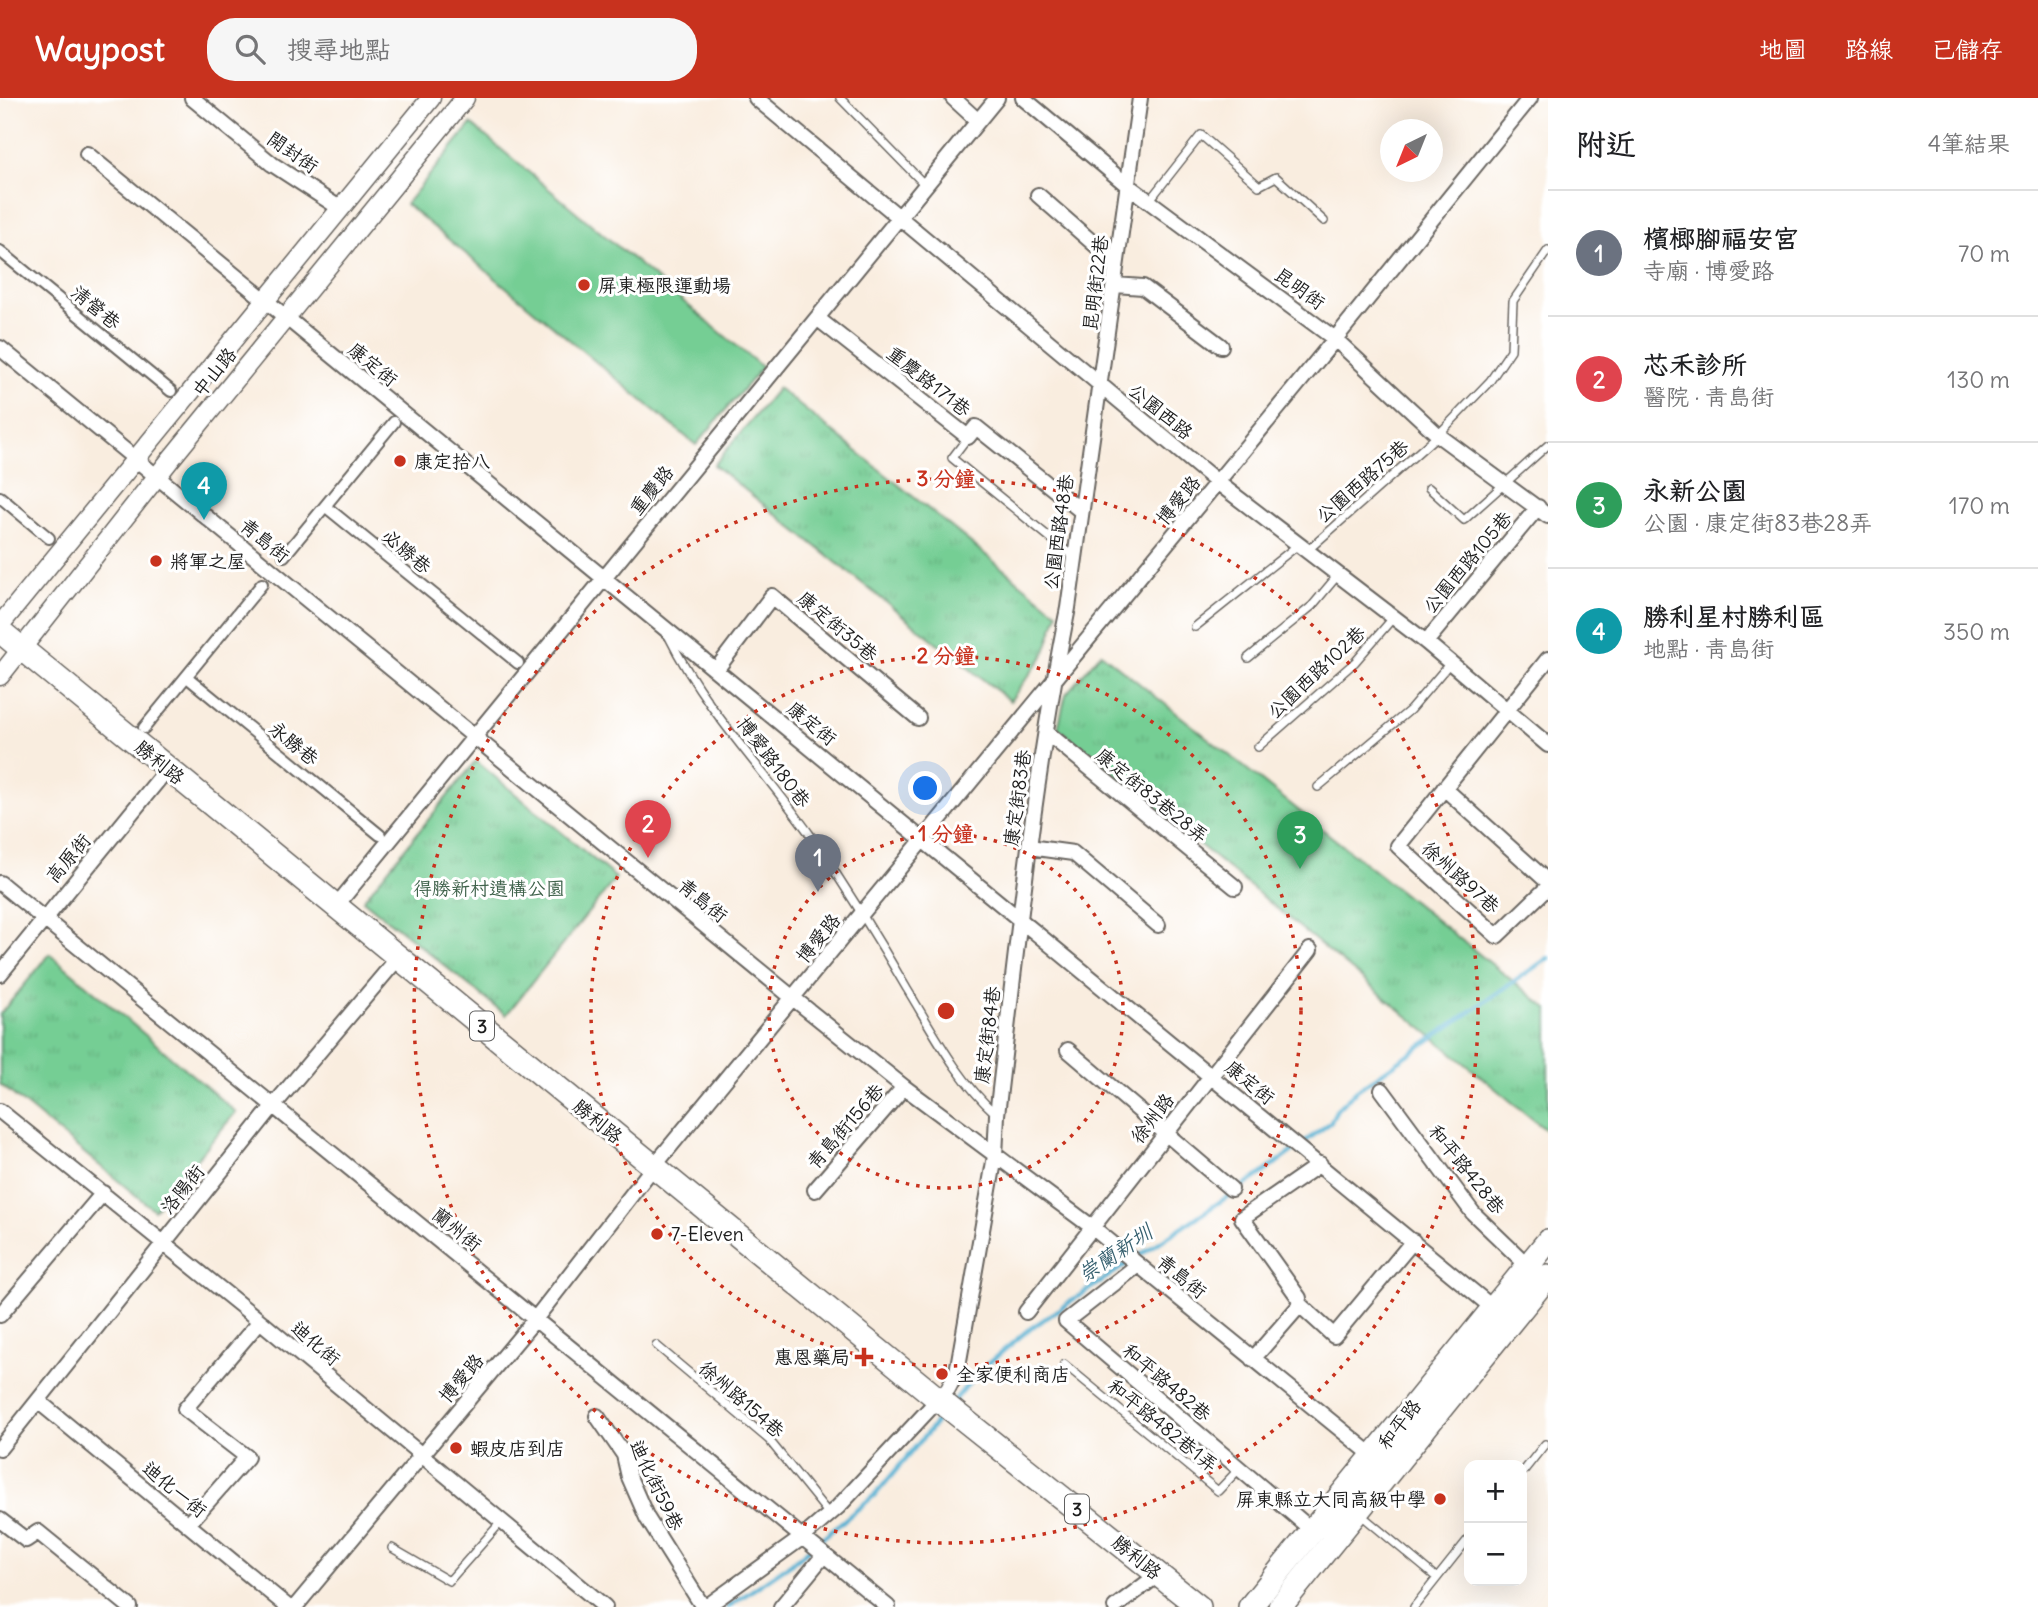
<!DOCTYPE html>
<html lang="zh-TW">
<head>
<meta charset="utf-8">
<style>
	body { margin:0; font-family:Delius,"LXGW WenKai TC",sans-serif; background:#f6f6f6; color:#202124 }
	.controls { position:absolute; right:21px; bottom:21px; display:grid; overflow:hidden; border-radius:14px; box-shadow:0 7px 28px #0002 }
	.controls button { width:63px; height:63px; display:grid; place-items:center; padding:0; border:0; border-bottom:2px solid #e0e0e0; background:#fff; color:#202124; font:35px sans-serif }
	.compass { position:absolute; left:1380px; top:21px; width:63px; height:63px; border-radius:50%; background:#fff; box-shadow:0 7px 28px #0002; rotate:223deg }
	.you { position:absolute; left:926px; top:691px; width:24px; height:24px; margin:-18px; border:5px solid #fff; border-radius:50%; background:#1a73e8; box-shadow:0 0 0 10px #1a73e833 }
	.badge { display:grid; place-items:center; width:46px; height:46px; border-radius:50%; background:#c8321e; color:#fff; font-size:23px; font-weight:700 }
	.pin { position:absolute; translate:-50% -58px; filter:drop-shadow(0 2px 4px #0008) }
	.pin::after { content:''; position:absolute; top:37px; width:24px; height:21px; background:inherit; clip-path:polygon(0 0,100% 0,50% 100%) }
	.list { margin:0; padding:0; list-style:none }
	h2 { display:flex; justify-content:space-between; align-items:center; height:91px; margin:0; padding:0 28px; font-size:30px }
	h2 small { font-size:23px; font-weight:400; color:#757577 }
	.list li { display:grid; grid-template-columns:46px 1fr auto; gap:21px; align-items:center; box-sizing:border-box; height:126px; padding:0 28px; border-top:2px solid #e0e0e0 }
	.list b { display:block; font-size:26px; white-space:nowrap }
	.list p { margin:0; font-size:23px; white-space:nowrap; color:#757577 }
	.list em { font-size:23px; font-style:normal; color:#757577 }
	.icon { flex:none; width:38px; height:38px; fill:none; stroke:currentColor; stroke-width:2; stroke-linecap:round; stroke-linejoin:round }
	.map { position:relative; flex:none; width:1548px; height:1509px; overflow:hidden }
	header { display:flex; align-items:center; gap:42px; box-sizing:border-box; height:98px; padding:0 35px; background:#c8321e; color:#fff }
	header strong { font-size:33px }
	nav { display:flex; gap:38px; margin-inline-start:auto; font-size:24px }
	.search { width:490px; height:63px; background:#f6f6f6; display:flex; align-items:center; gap:18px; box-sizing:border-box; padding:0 24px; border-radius:28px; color:#757577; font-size:26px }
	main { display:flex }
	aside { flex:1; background:#fff }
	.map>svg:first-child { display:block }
	.grass { fill:#75ce94; stroke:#487558; stroke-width:2 }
	.park { fill:url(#park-tufts); stroke:#487558; stroke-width:2 }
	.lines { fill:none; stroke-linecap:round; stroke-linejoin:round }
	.stream { stroke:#54b0d2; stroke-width:4.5 }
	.service-casing { stroke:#696560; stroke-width:10 }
	.pedestrian-casing { stroke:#696560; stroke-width:14 }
	.minor-casing { stroke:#696560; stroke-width:18 }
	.tertiary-casing { stroke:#696560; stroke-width:21 }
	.primary-casing { stroke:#696560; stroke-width:26 }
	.service { stroke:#fff; stroke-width:7 }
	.pedestrian { stroke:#fff; stroke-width:10 }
	.minor { stroke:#fff; stroke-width:14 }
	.tertiary { stroke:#fff; stroke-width:18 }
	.primary { stroke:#fff; stroke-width:23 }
	.ring { fill:none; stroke:#c8321e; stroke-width:3.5; stroke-dasharray:3.5 7 }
	.poi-dot { fill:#c8321e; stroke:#fff; stroke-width:2.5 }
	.labels { text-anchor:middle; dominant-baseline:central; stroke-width:6; stroke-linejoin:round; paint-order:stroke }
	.shield { fill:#fff; stroke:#606060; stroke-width:2 }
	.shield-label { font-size:18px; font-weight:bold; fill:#1c1c1c }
	.street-label { font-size:19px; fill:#1c1c1c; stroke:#fff }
	.poi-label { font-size:19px; fill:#1c1c1c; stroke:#fff; text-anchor:start }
	.park-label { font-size:19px; fill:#40634c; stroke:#fff }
	.water-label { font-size:21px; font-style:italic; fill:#355f6e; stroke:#fff }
	.centre { fill:#c8321e; stroke:#fff; stroke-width:3.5 }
	.ring-label { font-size:21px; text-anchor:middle; font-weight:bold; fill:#c8321e; stroke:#fff; stroke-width:6; stroke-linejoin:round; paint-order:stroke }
</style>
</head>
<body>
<header>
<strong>Waypost</strong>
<div class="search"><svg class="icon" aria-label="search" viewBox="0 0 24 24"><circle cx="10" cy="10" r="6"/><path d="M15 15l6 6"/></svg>搜尋地點</div>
<nav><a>地圖</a><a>路線</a><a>已儲存</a></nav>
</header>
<main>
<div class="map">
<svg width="1548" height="1509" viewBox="0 0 1548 1509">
	<defs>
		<pattern id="park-tufts" width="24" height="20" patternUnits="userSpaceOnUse" patternTransform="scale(1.75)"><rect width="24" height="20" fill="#75ce94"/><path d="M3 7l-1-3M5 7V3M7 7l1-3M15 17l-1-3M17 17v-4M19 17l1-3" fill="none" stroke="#65b07f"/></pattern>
	</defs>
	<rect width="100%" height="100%" fill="#fff"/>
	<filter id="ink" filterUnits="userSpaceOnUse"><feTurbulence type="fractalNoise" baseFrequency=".0143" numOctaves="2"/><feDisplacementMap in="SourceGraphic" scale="14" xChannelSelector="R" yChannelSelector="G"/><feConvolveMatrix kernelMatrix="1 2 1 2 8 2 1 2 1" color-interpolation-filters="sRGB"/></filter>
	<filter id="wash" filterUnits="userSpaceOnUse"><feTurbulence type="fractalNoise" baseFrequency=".00686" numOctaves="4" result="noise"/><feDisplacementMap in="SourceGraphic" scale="28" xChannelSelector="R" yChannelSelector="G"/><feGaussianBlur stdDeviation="1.57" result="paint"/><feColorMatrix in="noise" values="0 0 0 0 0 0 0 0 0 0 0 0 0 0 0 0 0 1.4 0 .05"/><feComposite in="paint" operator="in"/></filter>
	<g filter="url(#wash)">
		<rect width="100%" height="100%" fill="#f9eddf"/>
		<!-- grass -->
		<path class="grass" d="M 471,26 L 762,269 L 696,347 L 406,106 Z"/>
		<!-- park -->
		<path class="park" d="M 778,290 L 1058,515 L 1044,557 L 1010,603 L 714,367 Z
			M 1101,555 L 1548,911 L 1548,1034 L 1058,630 L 1066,596 Z
			M 476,663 L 616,780 L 506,917 L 363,802 Z
			M 50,856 L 236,1014 L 154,1112 L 0,986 L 0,916 Z"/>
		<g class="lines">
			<!-- stream -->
			<path class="stream" d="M 954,1303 L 978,1274 L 1028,1232 L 1263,1075 L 1330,1025 L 1337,1011 L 1357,992 L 1548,860
				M 728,1509 L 792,1465 L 876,1396 L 944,1315"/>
		</g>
	</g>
	<g filter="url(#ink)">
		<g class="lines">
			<defs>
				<path id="service" d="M 840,0 L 925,87
					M 1149,103 L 1201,37 L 1259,88 L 1276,79 L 1324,123
					M 968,339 L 952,360 L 1075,460
					M 1429,390 L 1464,422 L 1548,347
					M 1307,453 L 1438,337 L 1490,283 L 1511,252 L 1513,203 L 1548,152
					M 1195,529 L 1298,447
					M 669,539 C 705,612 764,672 811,738 C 845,788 877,839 907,891 C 934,935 957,981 996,1016
					M 1248,560 L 1312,508 L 1338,477
					M 1258,649 L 1355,564 L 1393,520
					M 1318,689 L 1410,612 L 1450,565
					M 656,1247 L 769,1342 L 829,1416
					M 1064,1266 L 1218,1393 L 1239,1371
					M 1522,1375 L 1545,1346
					M 1360,1416 L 1437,1480
					M 392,1450 L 449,1483 L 502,1423
					M 1414,1509 L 1469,1440"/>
				<path id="pedestrian" d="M 0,153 L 171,293
					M 0,399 L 49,440
					M 325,408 L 394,324
					M 284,458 L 325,408 L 518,565
					M 187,579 L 380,737
					M 144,630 L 262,486"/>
				<path id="minor" d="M 192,0 L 272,66 L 341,111
					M 756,0 L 1217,384 L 1426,544 L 1548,647
					M 953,0 L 978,23
					M 1023,0 L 1127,87 L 1335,241 L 1438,337 L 1548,418
					M 87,56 L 1499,1215
					M 1038,97 L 1116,165
					M 1115,187 L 1143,189 L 1221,248
					M 817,220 L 968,339 L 976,329 L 1080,412
					M 0,250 L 793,900 L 904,989 L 1092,1129 L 1377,1361
					M 1426,544 L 1538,409
					M 1548,561 L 1398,748 L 1497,838 L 1548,789
					M 716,572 L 772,498 L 918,620
					M 1046,634 L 1235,789
					M 1444,690 L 1548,784
					M 1029,749 L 1073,755 L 1158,827
					M 0,785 L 888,1509
					M 336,808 L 997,0
					M 0,876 L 168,670
					M 1068,952 L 1231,1091
					M 1382,992 L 1473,1115 L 1528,1168
					M 0,1013 L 260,1223 L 605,1509
					M 815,1092 L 904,989
					M 1138,1167 L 1066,1223 L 1313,1433
					M 1299,1200 L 1242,1120 L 1320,1066
					M 1026,1214 L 1310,852
					M 0,1217 L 103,1095
					M 1253,1261 L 1300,1207 L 1334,1238 L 1413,1143
					M 38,1303 L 288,1509
					M 597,1318 L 624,1357 L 629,1379 L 647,1420 L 703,1509
					M 0,1350 L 274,1007 L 398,860
					M 0,1422 L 26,1442 L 38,1434 L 130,1509
					M 188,1426 L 247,1359 L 185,1311 L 260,1223
					M 295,1509 L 536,1220 L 654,1068 L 1335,241 L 1530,0
					M 706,1509 L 803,1439 L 838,1409 L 948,1291 L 957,1274 L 995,1058 L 997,1017 C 1017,848 1034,677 1068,510 L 1140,0
					M 781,1509 L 824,1457
					M 1115,1509 L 1159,1476"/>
				<path id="tertiary" d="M 0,527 L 431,0
					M 0,578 L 170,362 L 465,0"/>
				<path id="primary" d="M 0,533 L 938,1301 L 1199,1509
					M 1250,1509 L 1548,1143
					M 1280,1509 L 1548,1178"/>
			</defs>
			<!-- service casing -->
			<use href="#service" class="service-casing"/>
			<!-- pedestrian casing -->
			<use href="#pedestrian" class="pedestrian-casing"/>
			<!-- minor casing -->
			<use href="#minor" class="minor-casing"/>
			<!-- tertiary casing -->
			<use href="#tertiary" class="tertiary-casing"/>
			<!-- primary casing -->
			<use href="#primary" class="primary-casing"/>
			<!-- service -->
			<use href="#service" class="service"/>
			<!-- pedestrian -->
			<use href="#pedestrian" class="pedestrian"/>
			<!-- minor -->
			<use href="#minor" class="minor"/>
			<!-- tertiary -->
			<use href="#tertiary" class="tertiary"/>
			<!-- primary -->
			<use href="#primary" class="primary"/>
		</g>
	</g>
	<!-- distance rings -->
	<g class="ring">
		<circle cx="946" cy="913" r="177"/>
		<circle cx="946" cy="913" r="355"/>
		<circle cx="946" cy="913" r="532"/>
	</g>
	<!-- markers -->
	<g class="poi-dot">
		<circle cx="584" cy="187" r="7"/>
		<circle cx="400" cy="363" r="7"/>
		<circle cx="156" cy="463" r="7"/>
		<circle cx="657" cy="1136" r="7"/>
		<path d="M860.5 1248.5h7v7h7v7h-7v7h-7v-7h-7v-7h7z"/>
		<circle cx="942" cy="1276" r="7"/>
		<circle cx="456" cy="1350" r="7"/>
		<circle cx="1440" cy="1401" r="7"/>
	</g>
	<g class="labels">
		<!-- shield labels -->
		<g class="shield">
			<rect x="470" y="913.5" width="24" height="29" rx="5"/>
			<rect x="1065" y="1396.5" width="24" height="29" rx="5"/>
		</g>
		<g class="shield-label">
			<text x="482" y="928">3</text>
			<text x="1077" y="1411">3</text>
		</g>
		<!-- street labels -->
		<g class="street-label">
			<text transform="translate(293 54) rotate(35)">開封街</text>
			<text transform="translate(1095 185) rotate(-83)">昆明街22巷</text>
			<text transform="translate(1300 190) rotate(36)">昆明街</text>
			<text transform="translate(96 209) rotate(39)">清營巷</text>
			<text transform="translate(373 266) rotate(39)">康定街</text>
			<text transform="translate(214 274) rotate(-51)">中山路</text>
			<text transform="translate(929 283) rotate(38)">重慶路171巷</text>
			<text transform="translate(1161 313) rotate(39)">公園西路</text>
			<text transform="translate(1362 383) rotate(-41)">公園西路75巷</text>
			<text transform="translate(651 392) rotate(-51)">重慶路</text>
			<text transform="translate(1178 402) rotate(-51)">博愛路</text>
			<text transform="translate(1058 434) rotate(-82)">公園西路48巷</text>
			<text transform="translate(265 442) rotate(39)">青島街</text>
			<text transform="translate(407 453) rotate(40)">必勝巷</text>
			<text transform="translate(1467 464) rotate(-50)">公園西路105巷</text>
			<text transform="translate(838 528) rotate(40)">康定街35巷</text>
			<text transform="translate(1316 574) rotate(-43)">公園西路102巷</text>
			<text transform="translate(812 625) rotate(39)">康定街</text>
			<text transform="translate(294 645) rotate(39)">永勝巷</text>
			<text transform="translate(160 664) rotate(39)">勝利路</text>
			<text transform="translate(774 664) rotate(53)">博愛路180巷</text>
			<text transform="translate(1152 697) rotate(39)">康定街83巷28弄</text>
			<text transform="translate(1017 700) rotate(-82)">康定街83巷</text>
			<text transform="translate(68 760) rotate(-50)">高原街</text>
			<text transform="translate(1461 779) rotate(42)">徐州路97巷</text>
			<text transform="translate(703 802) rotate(39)">青島街</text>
			<text transform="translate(818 840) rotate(-51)">博愛路</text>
			<text transform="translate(987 937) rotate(-83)">康定街84巷</text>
			<text transform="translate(1250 984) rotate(39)">康定街</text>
			<text transform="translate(1152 1020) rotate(-52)">徐州路</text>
			<text transform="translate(598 1023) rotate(39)">勝利路</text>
			<text transform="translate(845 1028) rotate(-49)">青島街156巷</text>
			<text transform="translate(1467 1071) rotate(51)">和平路428巷</text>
			<text transform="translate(182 1091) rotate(-51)">洛陽街</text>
			<text transform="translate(457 1131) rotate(39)">蘭州街</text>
			<text transform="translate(1182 1178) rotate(39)">青島街</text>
			<text transform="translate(316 1245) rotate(40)">迪化街</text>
			<text transform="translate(461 1280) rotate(-50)">博愛路</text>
			<text transform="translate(1167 1284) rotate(40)">和平路482巷</text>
			<text transform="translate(742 1301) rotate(41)">徐州路154巷</text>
			<text transform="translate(1399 1326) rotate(-52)">和平路</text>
			<text transform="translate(1163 1327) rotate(39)">和平路482巷1弄</text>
			<text transform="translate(657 1387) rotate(64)">迪化街59巷</text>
			<text transform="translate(175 1391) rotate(39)">迪化一街</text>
			<text transform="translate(1137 1459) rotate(39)">勝利路</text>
		</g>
		<!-- poi labels -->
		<g class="poi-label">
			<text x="598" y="187">屏東極限運動場</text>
			<text x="414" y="363">康定拾八</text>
			<text x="170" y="463">將軍之屋</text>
			<text x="671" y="1136">7-Eleven</text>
			<text x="850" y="1259" text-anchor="end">惠恩藥局</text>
			<text x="956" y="1276">全家便利商店</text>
			<text x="470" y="1350">蝦皮店到店</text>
			<text x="1426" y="1401" text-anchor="end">屏東縣立大同高級中學</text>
		</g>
		<!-- park labels -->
		<g class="park-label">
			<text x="489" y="790">得勝新村遺構公園</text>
		</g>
		<!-- water labels -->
		<g class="water-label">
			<text transform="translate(1115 1155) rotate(-34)">崇蘭新圳</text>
		</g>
	</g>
	<circle cx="946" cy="913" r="10" class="centre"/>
	<g class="ring-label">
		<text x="946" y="388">3 分鐘</text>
		<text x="946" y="565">2 分鐘</text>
		<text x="946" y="743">1 分鐘</text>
	</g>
</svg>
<div class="controls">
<button>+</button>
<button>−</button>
</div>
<svg class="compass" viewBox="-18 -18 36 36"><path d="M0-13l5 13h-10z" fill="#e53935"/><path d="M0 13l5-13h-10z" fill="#757577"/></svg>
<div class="you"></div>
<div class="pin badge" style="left:818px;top:794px;background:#6b7280">1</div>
<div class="pin badge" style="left:648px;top:760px;background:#e0444e">2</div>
<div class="pin badge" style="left:1300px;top:771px;background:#2e9e5b">3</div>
<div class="pin badge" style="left:204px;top:422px;background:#0f9aa8">4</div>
</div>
<aside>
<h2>附近<small>4筆結果</small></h2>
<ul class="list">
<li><span class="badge" style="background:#6b7280">1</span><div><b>檳榔腳福安宮</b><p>寺廟 · 博愛路</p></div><em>70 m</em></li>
<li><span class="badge" style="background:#e0444e">2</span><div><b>芯禾診所</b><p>醫院 · 青島街</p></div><em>130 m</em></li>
<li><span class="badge" style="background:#2e9e5b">3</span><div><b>永新公園</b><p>公園 · 康定街83巷28弄</p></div><em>170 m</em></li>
<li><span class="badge" style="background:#0f9aa8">4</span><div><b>勝利星村勝利區</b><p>地點 · 青島街</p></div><em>350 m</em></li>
</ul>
</aside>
</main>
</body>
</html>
